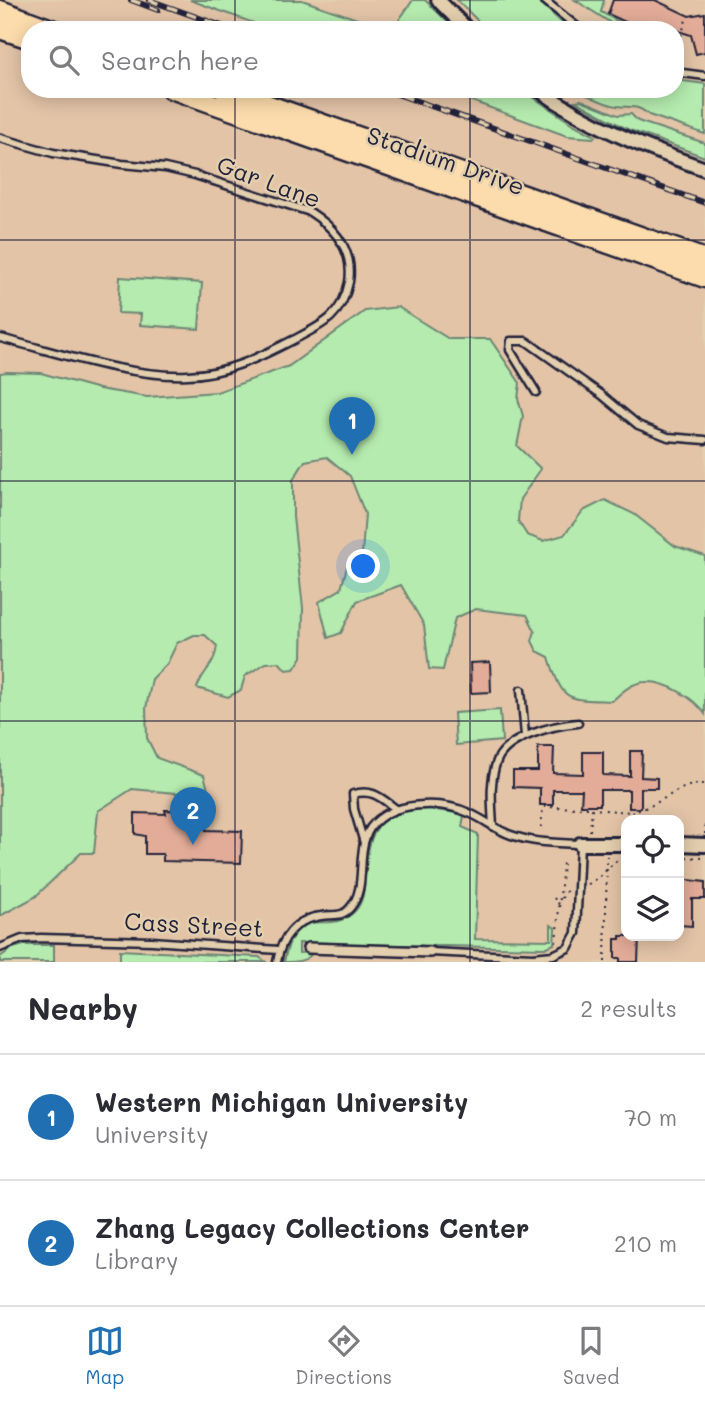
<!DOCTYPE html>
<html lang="en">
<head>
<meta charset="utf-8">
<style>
	body { margin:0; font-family:Mali,sans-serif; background:#f2f2f3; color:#2b2b33 }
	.controls { position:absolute; right:21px; bottom:21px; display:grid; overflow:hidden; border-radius:14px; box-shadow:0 4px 18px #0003 }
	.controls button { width:63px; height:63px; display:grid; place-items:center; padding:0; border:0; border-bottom:2px solid #e1e1e2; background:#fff; color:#2b2b33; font:35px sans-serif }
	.you { position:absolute; left:364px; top:567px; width:24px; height:24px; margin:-18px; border:5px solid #fff; border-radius:50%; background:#1a73e8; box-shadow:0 0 0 10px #1a73e833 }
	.badge { display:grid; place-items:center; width:46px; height:46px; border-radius:50%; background:#1f6fb2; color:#fff; font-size:23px; font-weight:700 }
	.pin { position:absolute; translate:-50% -58px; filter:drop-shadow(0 2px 4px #0008) }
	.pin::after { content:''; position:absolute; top:37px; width:24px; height:21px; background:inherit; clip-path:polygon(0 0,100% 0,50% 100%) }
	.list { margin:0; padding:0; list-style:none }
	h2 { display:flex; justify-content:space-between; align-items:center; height:91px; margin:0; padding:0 28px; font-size:30px }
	h2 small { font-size:23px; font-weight:400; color:#7c7c81 }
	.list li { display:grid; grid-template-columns:46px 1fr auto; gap:21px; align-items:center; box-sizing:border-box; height:126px; padding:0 28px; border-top:2px solid #e1e1e2 }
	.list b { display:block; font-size:26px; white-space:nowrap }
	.list p { margin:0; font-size:23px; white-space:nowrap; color:#7c7c81 }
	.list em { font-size:23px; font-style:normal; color:#7c7c81 }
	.icon { flex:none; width:38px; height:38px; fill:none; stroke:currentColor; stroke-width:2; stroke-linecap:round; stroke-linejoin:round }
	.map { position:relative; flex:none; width:705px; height:962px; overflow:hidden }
	.search { position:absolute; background:#fff; box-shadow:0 4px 18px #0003; left:21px; right:21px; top:21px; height:77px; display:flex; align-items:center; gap:18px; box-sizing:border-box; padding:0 24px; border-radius:28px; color:#7c7c81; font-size:26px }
	.sheet { height:343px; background:#fff }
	nav { display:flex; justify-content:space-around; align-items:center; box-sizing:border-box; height:98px; border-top:2px solid #e1e1e2; background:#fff; font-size:19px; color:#7c7c81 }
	nav a { display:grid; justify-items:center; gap:4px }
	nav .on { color:#1f6fb2 }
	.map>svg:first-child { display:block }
	.built { fill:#e3c4a7; fill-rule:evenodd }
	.green { fill:#b5ebae; stroke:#6c8674; stroke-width:2 }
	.building { fill:#e2ac98; stroke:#22223b; stroke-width:2 }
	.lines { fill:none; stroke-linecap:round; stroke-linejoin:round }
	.service-casing { stroke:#22223b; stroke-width:11 }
	.pedestrian-casing { stroke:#22223b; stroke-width:14 }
	.minor-casing { stroke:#22223b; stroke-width:18 }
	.primary-casing { stroke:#22223b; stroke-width:23 }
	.path { stroke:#22223b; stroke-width:2; stroke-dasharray:2 5; stroke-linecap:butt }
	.service { stroke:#e3cead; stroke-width:6 }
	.pedestrian { stroke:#e3cead; stroke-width:9 }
	.minor { stroke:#e3cead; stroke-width:12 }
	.primary { stroke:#fcdcac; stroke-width:18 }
	.rail-casing { stroke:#22223b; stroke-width:6 }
	.rail { stroke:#e3cead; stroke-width:3.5; stroke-dasharray:10; stroke-linecap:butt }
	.grid { fill:none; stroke:#22223b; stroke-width:2; stroke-opacity:0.55 }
	.labels { text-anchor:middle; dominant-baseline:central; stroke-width:5; stroke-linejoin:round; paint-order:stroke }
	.street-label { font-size:24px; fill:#22223b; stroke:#e3cead }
</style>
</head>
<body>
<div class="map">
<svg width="705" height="962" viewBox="0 0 705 962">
	<rect width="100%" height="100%" fill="#e3cead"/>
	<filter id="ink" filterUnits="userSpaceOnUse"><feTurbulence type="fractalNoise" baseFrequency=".0143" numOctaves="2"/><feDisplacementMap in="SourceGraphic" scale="14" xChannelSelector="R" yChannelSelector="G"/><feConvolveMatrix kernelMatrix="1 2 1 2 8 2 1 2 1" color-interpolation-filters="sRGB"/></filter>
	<g filter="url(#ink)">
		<!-- built -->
		<path class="built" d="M 0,0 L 705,0 L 705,962 L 0,962 ZM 30,30 L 675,30 L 675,89 L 30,89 ZM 626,820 L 679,820 L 679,936 L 626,936 Z"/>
		<!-- green -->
		<path class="green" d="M 190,0 L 302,0 L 389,30 L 273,30 Z
			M 413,0 L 425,0 L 456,30 L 392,30 Z
			M 457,0 L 537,0 L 570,30 L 487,30 Z
			M 575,0 L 604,0 L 601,12 L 634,30 L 622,30 Z
			M 675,80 L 705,84 L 705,134 L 649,115 C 637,104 631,108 617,106 C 603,104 587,95 574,89 L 675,89 Z
			M 439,89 L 521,89 L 571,123 L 595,136 L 593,138 L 567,136 Z
			M 581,100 L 618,115 L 631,114 L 638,121 L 705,143 L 705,157 L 627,129 L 575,101 Z
			M 120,277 L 202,283 L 199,329 L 140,325 L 141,314 L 118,313 Z
			M 398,307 L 449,339 L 490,339 L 520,383 L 518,399 L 523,416 L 517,446 L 541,469 L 520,499 L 518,521 L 527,535 L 543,541 L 564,535 L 583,511 L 605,500 L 634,514 L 675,546 L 705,556 L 705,714 C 694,698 667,681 646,682 C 632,682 622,692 612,701 C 566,699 563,703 549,657 L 537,651 L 532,641 L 535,631 L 527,615 L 476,609 L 455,618 L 443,670 L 429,669 L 424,625 L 401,585 L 357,601 L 341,633 L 328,638 L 319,602 L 341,589 L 348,563 L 362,554 L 365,514 L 350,476 L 327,457 L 305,461 L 293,480 L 293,517 L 303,608 L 302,657 L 294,669 L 286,670 L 279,662 L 266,663 L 245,676 L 241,690 L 228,697 L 197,688 C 203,670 215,666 217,646 L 205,635 L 194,635 L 177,643 L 167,664 L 152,679 L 146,708 L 147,738 L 157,758 L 204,775 L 210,796 L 132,789 L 98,811 L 94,853 L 81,853 L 35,897 L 0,916 L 0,373 L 7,372 L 41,373 L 99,389 L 147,397 L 217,392 L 289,366 L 365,311 Z
			M 500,710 L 502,741 L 456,745 L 454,713 Z
			M 429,809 L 457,813 L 464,816 L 462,827 L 478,834 L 475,939 L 551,940 L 551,925 L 555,928 L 554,944 L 545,948 L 299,943 L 299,953 L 313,952 C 307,962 295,962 284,962 C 297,897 328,939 355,911 C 364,901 364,889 365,876 C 369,827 378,811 429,809 Z
			M 24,945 L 54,945 L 54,962 L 0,962 L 0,957 L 13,948 Z
			M 120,950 L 259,957 L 266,962 L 120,962 Z"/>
		<!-- building -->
		<path class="building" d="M 613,0 L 655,0 L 689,16 L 705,13 L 705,52 L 696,54 L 691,35 L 675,30 L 643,30 L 608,14 Z
			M 490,662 L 491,692 L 471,693 L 470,663 Z
			M 538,747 L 554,747 L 553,773 L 583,774 L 583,752 L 603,752 L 603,775 L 630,776 L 630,751 L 642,751 L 641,777 L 657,778 L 657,788 L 641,788 L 641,808 L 629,808 L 629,790 L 600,790 L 600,805 L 581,805 L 582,790 L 553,790 L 553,805 L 540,805 L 540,788 L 513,787 L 513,771 L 538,771 Z
			M 165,810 L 206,811 L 206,830 L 242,831 L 241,863 L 163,861 L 163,854 L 145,854 L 145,836 L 135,834 L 135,813 L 166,814 Z
			M 679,879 L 705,882 L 705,899 L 692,899 L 692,926 L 679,925 Z
			M 620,936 L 639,936 L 638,962 L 620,962 L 620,958 L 615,958 L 615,939 L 620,939 Z"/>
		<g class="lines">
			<defs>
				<path id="service" d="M 544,0 L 581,30
					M 675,72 L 705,76
					M 0,138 L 53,153 L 122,164 L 165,168 L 195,175 L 310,212 C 335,228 354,250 349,282 C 342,317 322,325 293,340 C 260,357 226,374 188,375 C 132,378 56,352 0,338
					M 536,392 L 510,350 L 511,341 L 526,341 L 602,395 L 638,425 L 668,437 L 705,440
					M 521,690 L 525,736
					M 493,827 C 492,805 489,782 497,761 C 506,737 554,725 578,723
					M 364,843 L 354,809 L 353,794 C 373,789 380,797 396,809
					M 0,948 L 22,939 L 41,938 L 152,941 L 279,950
					M 277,962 C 281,938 295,919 321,916 C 333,914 342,918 350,908 C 369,887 354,851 371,827 C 391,801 441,800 469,813 C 484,819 496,830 511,835 C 534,843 556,843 580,844 L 576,933 L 568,948 L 553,955 L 533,957 L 430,952"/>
				<path id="pedestrian" d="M 308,948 L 430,952"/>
				<path id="minor" d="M 438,0 L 468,30
					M 538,89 C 589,126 646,148 705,169
					M 580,844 L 626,844
					M 679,844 L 705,845"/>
				<path id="primary" d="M 0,10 L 54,30
					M 0,29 L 30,39
					M 171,89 L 705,278
					M 224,89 L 705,259"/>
			</defs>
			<!-- service casing -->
			<use href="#service" class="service-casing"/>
			<!-- pedestrian casing -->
			<use href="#pedestrian" class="pedestrian-casing"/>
			<!-- minor casing -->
			<use href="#minor" class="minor-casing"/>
			<!-- primary casing -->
			<use href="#primary" class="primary-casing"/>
			<!-- path -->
			<path class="path" d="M 68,26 L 76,30
				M 681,36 L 686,20
				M 631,820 L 633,811 C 659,808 678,782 705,784
				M 541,827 L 543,807 L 589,808 L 590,810
				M 590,831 L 592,809 L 631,812
				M 705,834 L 705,825
				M 679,857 L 705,858
				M 588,884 C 603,877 611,862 625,856
				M 554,898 L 558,904 L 569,887
				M 556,942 L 563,863
				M 605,962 L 607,856"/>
			<!-- service -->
			<use href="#service" class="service"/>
			<!-- pedestrian -->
			<use href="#pedestrian" class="pedestrian"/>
			<!-- minor -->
			<use href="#minor" class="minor"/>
			<!-- primary -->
			<use href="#primary" class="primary"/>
			<defs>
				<path id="rail" d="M 131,0 L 158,10
					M 149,0 L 233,30
					M 383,89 L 705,203"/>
			</defs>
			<!-- rail casing -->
			<use href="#rail" class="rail-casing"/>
			<!-- rail -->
			<use href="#rail" class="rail"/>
		</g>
	</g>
	<!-- grid -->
	<path class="grid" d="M 235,0 L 235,30M 470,0 L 470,30M 235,89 L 235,962M 470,89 L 470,962M 0,240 L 705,240M 0,481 L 705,481M 0,721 L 705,721"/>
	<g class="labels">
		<!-- street labels -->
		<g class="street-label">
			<text transform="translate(446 160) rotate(19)">Stadium Drive</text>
			<text transform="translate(269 181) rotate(20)">Gar Lane</text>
			<text transform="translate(194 924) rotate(3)">Cass Street</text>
		</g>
	</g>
</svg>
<div class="controls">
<button><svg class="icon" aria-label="locate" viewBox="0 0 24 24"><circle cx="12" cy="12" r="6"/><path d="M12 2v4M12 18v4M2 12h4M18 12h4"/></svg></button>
<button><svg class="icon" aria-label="layers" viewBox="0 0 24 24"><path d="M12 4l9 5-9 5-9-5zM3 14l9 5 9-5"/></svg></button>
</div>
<div class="you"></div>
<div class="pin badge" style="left:352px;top:455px">1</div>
<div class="pin badge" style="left:193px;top:845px">2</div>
<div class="search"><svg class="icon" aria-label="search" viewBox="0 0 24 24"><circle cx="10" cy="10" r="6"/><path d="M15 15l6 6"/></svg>Search here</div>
</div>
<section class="sheet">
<h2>Nearby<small>2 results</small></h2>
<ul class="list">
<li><span class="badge">1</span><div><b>Western Michigan University</b><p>University</p></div><em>70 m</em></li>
<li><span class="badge">2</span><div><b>Zhang Legacy Collections Center</b><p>Library</p></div><em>210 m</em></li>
</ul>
</section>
<nav>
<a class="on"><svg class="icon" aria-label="map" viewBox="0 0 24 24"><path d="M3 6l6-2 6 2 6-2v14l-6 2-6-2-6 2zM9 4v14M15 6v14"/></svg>Map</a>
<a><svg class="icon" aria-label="directions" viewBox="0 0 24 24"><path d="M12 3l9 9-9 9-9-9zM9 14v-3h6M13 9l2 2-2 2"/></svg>Directions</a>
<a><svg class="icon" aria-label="saved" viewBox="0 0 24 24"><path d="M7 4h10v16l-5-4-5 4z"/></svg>Saved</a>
</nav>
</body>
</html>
